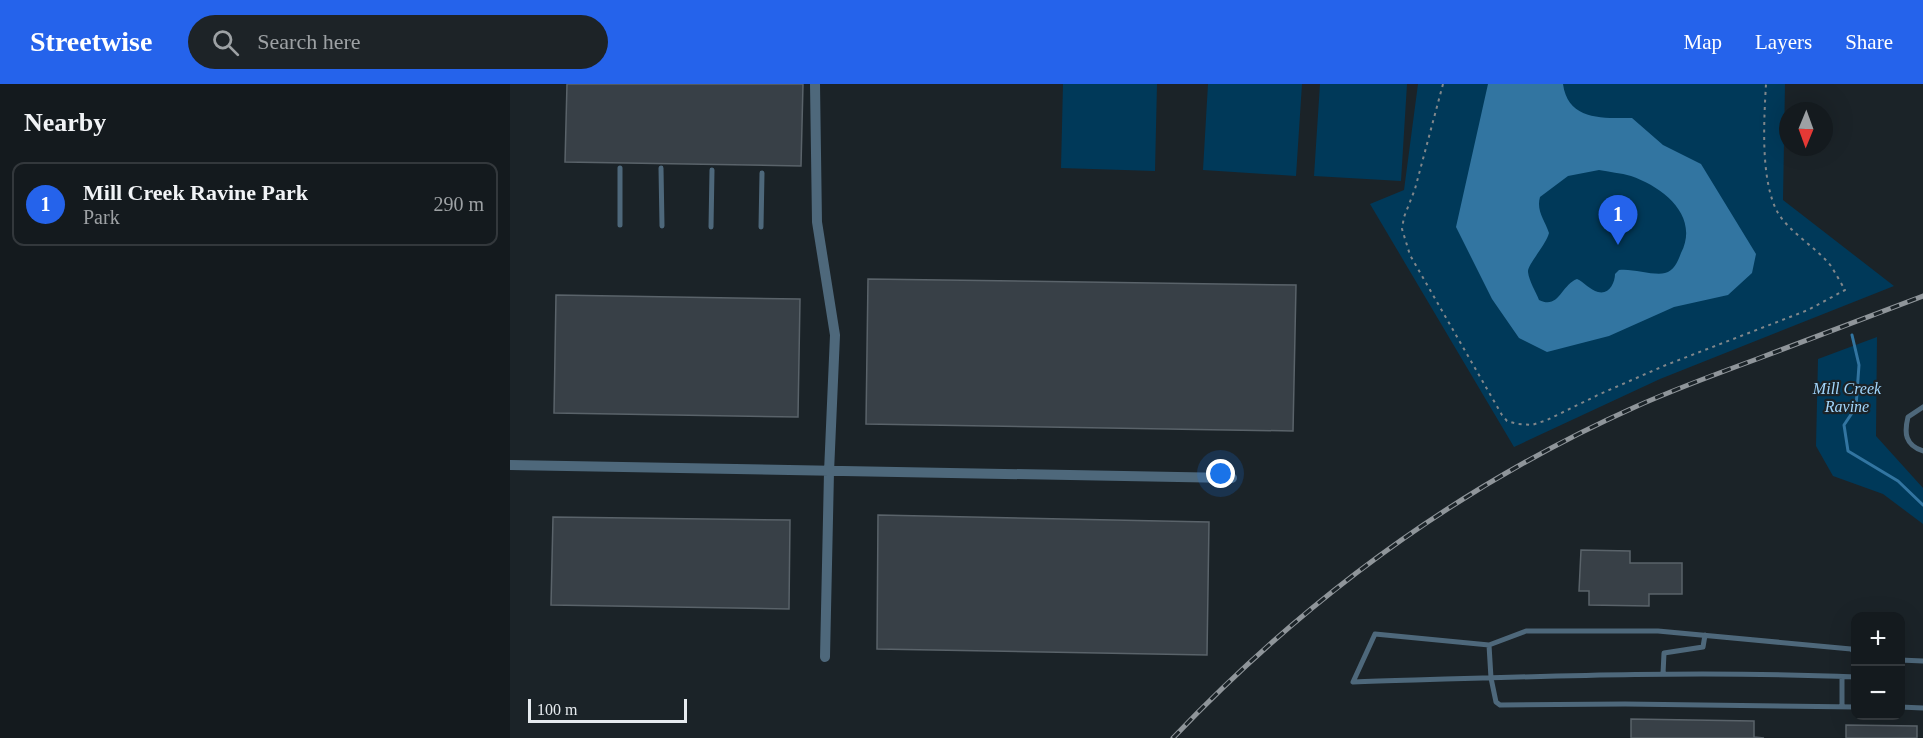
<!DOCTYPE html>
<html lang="en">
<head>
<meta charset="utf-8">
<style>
	body { margin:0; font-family:Georgia,serif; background:#1d2327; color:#f1f3f6 }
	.controls { position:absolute; right:18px; bottom:18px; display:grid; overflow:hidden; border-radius:12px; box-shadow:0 6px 24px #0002 }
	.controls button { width:54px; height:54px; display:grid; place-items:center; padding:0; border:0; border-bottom:2px solid #33383c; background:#141a1e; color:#f1f3f6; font:30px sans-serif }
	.compass { position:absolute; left:1269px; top:18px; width:54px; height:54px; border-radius:50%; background:#141a1e; box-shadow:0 6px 24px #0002; rotate:181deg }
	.scale { position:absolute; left:18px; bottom:15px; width:159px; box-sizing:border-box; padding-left:6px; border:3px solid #e6ebef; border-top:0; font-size:16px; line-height:21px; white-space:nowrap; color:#e6ebef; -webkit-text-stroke:4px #1b2328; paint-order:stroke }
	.you { position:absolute; left:711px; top:390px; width:21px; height:21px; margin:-15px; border:4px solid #fff; border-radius:50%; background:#1a73e8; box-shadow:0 0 0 9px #1a73e833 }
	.badge { display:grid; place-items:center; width:39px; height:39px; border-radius:50%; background:#2563eb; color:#fff; font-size:20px; font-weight:700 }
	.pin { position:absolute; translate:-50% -50px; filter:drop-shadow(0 2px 3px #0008) }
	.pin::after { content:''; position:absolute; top:32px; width:21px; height:18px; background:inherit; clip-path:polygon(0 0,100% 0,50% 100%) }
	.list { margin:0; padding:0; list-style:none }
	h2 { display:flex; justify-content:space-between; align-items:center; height:78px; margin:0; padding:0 24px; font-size:26px }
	h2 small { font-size:20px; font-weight:400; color:#9da1a4 }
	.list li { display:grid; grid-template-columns:39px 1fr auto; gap:18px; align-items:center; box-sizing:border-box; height:84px; margin:0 12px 12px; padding:0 12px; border:2px solid #33383c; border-radius:12px }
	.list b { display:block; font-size:22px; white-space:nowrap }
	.list p { margin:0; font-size:20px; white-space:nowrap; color:#9da1a4 }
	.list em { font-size:20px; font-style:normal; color:#9da1a4 }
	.icon { flex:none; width:33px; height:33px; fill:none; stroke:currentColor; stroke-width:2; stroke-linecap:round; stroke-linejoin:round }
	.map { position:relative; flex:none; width:1413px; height:654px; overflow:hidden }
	header { display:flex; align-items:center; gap:36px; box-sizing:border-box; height:84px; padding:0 30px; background:#2563eb; color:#fff }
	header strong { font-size:28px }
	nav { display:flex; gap:33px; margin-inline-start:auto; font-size:21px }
	.search { width:420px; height:54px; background:#1d2327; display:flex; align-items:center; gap:15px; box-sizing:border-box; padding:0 21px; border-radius:33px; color:#9da1a4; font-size:22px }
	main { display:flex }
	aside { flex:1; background:#141a1e }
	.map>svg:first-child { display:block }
	.green { fill:#003959 }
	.water { fill:#3275a1; fill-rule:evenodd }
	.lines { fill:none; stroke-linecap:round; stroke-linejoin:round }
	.stream { stroke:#3275a1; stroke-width:3 }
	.building { fill:#384047; stroke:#5a636a; stroke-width:1.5 }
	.path { stroke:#80878b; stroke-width:2; stroke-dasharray:3 4.5; stroke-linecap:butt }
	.lane { stroke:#4e687b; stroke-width:5 }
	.street { stroke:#4e687b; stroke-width:10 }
	.rail-casing { stroke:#8f959a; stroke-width:5 }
	.rail { stroke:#1b2328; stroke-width:3; stroke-dasharray:9; stroke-linecap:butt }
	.labels { text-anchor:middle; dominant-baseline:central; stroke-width:4.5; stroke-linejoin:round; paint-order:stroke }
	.park-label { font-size:16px; font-style:italic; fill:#a2d6fc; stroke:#1b2328 }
</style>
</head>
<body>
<header>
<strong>Streetwise</strong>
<div class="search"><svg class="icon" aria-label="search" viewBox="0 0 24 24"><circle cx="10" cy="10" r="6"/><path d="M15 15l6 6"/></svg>Search here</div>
<nav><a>Map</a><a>Layers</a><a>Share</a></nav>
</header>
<main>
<aside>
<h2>Nearby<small></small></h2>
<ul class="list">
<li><span class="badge">1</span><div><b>Mill Creek Ravine Park</b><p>Park</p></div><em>290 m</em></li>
</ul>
</aside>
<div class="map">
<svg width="1413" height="654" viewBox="0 0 1413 654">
	<rect width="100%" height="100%" fill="#1b2328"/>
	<!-- green -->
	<path class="green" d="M 553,0 L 647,0 L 645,87 L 551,84 Z
		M 698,0 L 792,0 L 786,92 L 693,86 Z
		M 810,0 L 897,0 L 891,97 L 804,92 Z
		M 908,0 L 1275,0 L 1273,116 L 1384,202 L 1150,295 L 1004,363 L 860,120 L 894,106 Z
		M 1367,253 L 1366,352 L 1413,404 L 1413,440 L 1373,410 L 1323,392 L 1306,362 L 1308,275 Z"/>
	<!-- water -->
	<path class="water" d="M 978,0 L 1053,0 C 1058,37 1093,34 1122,34 L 1153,61 L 1191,80 L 1246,170 L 1242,189 L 1218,211 L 1164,223 L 1099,252 L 1037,268 L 1009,254 L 982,215 L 946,143 ZM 1089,86 C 1099,88 1111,89 1121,92 C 1153,103 1190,132 1171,169 C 1168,177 1164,187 1155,189 C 1144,192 1122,184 1109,186 L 1105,190 C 1105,199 1099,211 1088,208 C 1080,206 1074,198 1067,195 C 1051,201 1049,226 1029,216 C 1026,208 1019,197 1018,188 C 1017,181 1036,161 1039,149 C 1035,136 1026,127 1030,113 L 1058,92 Z"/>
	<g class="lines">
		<!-- stream -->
		<path class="stream" d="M 1342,251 L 1349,281 L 1346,323 L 1334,341 L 1338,367 L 1388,397 L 1413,421"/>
	</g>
	<!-- building -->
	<path class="building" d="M 57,0 L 293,0 L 291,82 L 55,78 Z
		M 358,195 L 786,201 L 783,347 L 356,340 Z
		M 46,211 L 290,215 L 288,333 L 44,329 Z
		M 368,431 L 699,438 L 697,571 L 367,565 Z
		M 43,433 L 280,436 L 279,525 L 41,521 Z
		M 1071,466 L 1120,467 L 1120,479 L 1172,479 L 1172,510 L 1139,510 L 1139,522 L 1079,521 L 1079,507 L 1069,507 Z
		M 1121,635 L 1244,637 L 1244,653 L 1254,654 L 1121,654 Z
		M 1336,641 L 1407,642 L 1407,654 L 1336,654 Z"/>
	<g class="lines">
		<!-- path -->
		<path class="path" d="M 933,0 L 905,105 L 894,133 L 892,145 L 900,171 L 992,331 L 997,337 L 1008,340 L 1022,341 L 1037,336 L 1090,310 L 1156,281 L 1298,226 L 1335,206 C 1331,199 1326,190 1321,182 C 1306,163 1281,150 1268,129 C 1250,97 1254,36 1256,0"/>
		<!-- lane -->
		<path class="lane" d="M 110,84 L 110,141
			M 151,84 L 152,142
			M 201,143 L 202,86
			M 251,143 L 252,89
			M 1413,323 L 1398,333 C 1394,349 1395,361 1413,367
			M 979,561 L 981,594 L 986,618 L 990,621 L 1115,620 L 1346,623
			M 1346,569 L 1341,565 L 1148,547 L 1016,547 L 979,561 L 865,550 L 843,598 C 1010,593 1178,586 1346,593
			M 1390,576 L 1413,577
			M 1153,590 L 1154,569 L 1193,563 L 1195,551
			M 1332,593 L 1332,622
			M 1390,623 L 1413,624"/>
		<!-- street -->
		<path class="street" d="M 305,0 L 307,138 L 325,251 L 319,388 L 315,573
			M 0,381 L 722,394"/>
		<defs>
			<path id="rail" d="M 663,654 C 795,515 949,402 1125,323 C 1165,305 1206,290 1247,275 C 1303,254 1358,233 1413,212"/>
		</defs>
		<!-- rail casing -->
		<use href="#rail" class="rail-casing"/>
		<!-- rail -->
		<use href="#rail" class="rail"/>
	</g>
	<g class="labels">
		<!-- park labels -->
		<g class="park-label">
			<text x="1337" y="304">Mill Creek<tspan x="1337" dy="18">Ravine</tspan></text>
		</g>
	</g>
</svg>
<div class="controls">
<button>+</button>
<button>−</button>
</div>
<svg class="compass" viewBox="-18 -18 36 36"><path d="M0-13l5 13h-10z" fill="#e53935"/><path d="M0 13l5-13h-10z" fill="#9da1a4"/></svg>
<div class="scale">100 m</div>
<div class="you"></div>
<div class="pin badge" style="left:1108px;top:161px">1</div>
</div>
</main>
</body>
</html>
